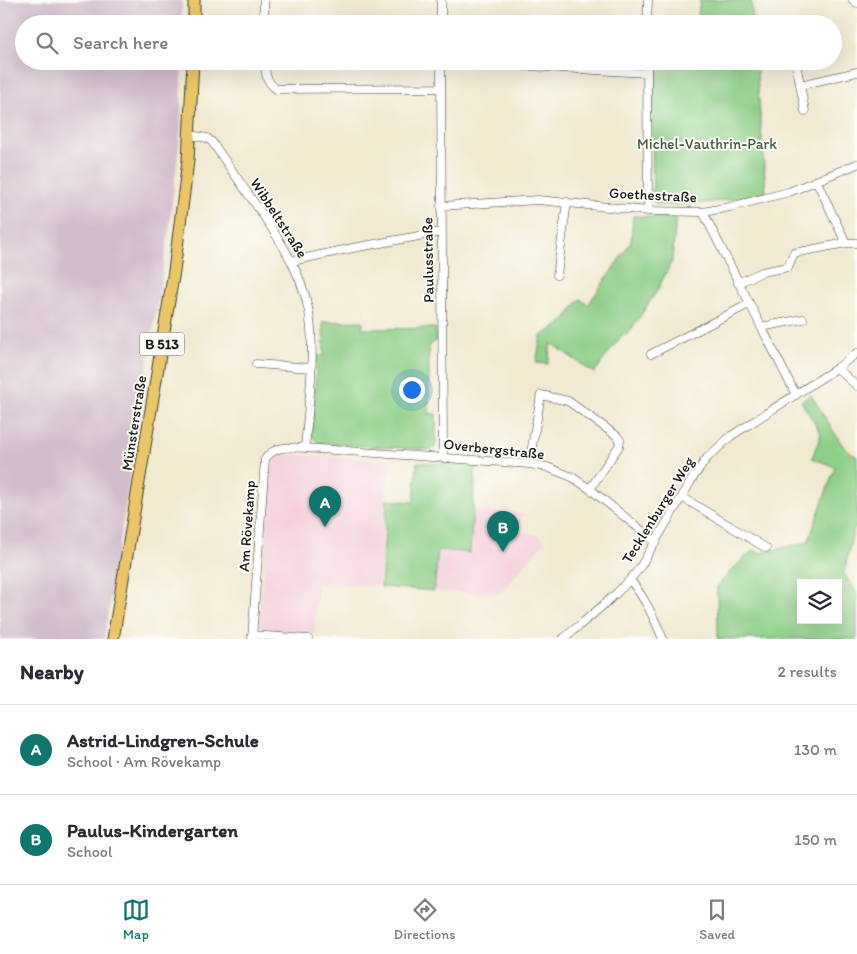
<!DOCTYPE html>
<html lang="en">
<head>
<meta charset="utf-8">
<style>
	body { margin:0; font-family:Itim,sans-serif; background:#f7f7f7; color:#2b2b33 }
	.controls { position:absolute; right:15px; bottom:15px; display:grid; overflow:hidden; border-radius:0px; box-shadow:0 5px 20px #0002 }
	.controls button { width:45px; height:45px; display:grid; place-items:center; padding:0; border:0; border-bottom:1px solid #e1e1e2; background:#fff; color:#2b2b33; font:25px sans-serif }
	.you { position:absolute; left:411px; top:389px; width:18px; height:18px; margin:-12px; border:4px solid #fff; border-radius:50%; background:#1a73e8; box-shadow:0 0 0 8px #1a73e833 }
	.badge { display:grid; place-items:center; width:32px; height:32px; border-radius:50%; background:#0f766e; color:#fff; font-size:16px; font-weight:700 }
	.pin { position:absolute; translate:-50% -41px; filter:drop-shadow(0 1px 2px #0008) }
	.pin::after { content:''; position:absolute; top:26px; width:18px; height:15px; background:inherit; clip-path:polygon(0 0,100% 0,50% 100%) }
	.list { margin:0; padding:0; list-style:none }
	h2 { display:flex; justify-content:space-between; align-items:center; height:65px; margin:0; padding:0 20px; font-size:21px }
	h2 small { font-size:16px; font-weight:400; color:#7c7c81 }
	.list li { display:grid; grid-template-columns:32px 1fr auto; gap:15px; align-items:center; box-sizing:border-box; height:90px; padding:0 20px; border-top:1px solid #e1e1e2 }
	.list b { display:block; font-size:19px; white-space:nowrap }
	.list p { margin:0; font-size:16px; white-space:nowrap; color:#7c7c81 }
	.list em { font-size:16px; font-style:normal; color:#7c7c81 }
	.icon { flex:none; width:28px; height:28px; fill:none; stroke:currentColor; stroke-width:2; stroke-linecap:round; stroke-linejoin:round }
	.map { position:relative; flex:none; width:857px; height:639px; overflow:hidden }
	.search { position:absolute; background:#fff; box-shadow:0 5px 20px #0002; left:15px; right:15px; top:15px; height:55px; display:flex; align-items:center; gap:12px; box-sizing:border-box; padding:0 18px; border-radius:28px; color:#7c7c81; font-size:19px }
	.sheet { height:245px; background:#fff }
	nav { display:flex; justify-content:space-around; align-items:center; box-sizing:border-box; height:70px; border-top:1px solid #e1e1e2; background:#fff; font-size:14px; color:#7c7c81 }
	nav a { display:grid; justify-items:center; gap:2px }
	nav .on { color:#0f766e }
	.map>svg:first-child { display:block }
	.built { fill:#f5cfdb }
	.industrial { fill:#d1bdcc }
	.green { fill:#8dcf87; stroke:#547652; fill-rule:evenodd }
	.lines { fill:none; stroke-linecap:round; stroke-linejoin:round }
	.street-casing { stroke:#3c3b37; stroke-width:9 }
	.primary-casing { stroke:#3c3b37; stroke-width:13 }
	.street { stroke:#fff; stroke-width:8 }
	.primary { stroke:#ebc669; stroke-width:11 }
	.labels { text-anchor:middle; dominant-baseline:central; stroke-width:4; stroke-linejoin:round; paint-order:stroke }
	.shield { fill:#fdfcf7; stroke:#605f5e; stroke-width:1 }
	.shield-label { font-size:14px; font-weight:bold; fill:#1c1c1c }
	.park-label { font-size:15px; fill:#445b41; stroke:#fdfcf7 }
	.street-label { font-size:15px; fill:#1c1c1c; stroke:#fdfcf7 }
</style>
</head>
<body>
<div class="map">
<svg width="857" height="639" viewBox="0 0 857 639">
	<rect width="100%" height="100%" fill="#fdfcf7"/>
	<filter id="ink" filterUnits="userSpaceOnUse"><feTurbulence type="fractalNoise" baseFrequency=".02" numOctaves="2"/><feDisplacementMap in="SourceGraphic" scale="10" xChannelSelector="R" yChannelSelector="G"/><feConvolveMatrix kernelMatrix="1 2 1 2 8 2 1 2 1" color-interpolation-filters="sRGB"/></filter>
	<filter id="wash" filterUnits="userSpaceOnUse"><feTurbulence type="fractalNoise" baseFrequency=".0096" numOctaves="4" result="noise"/><feDisplacementMap in="SourceGraphic" scale="20" xChannelSelector="R" yChannelSelector="G"/><feGaussianBlur stdDeviation="1.12" result="paint"/><feColorMatrix in="noise" values="0 0 0 0 0 0 0 0 0 0 0 0 0 0 0 0 0 1.4 0 .05"/><feComposite in="paint" operator="in"/></filter>
	<g filter="url(#wash)">
		<rect width="100%" height="100%" fill="#f1ead1"/>
		<!-- built -->
		<path class="built" d="M 286,454 L 389,460 L 379,587 L 318,583 L 314,634 L 263,631 L 259,627 L 271,467 L 278,456 Z
			M 474,510 L 523,514 L 518,531 L 536,534 L 545,541 L 499,595 L 435,591 L 438,551 L 471,554 Z"/>
		<!-- industrial -->
		<path class="industrial" d="M 0,0 L 182,0 L 182,24 L 24,24 L 24,61 L 182,61 L 181,129 L 169,229 L 104,639 L 0,639 Z"/>
		<!-- green -->
		<path class="green" d="M 700,0 L 751,0 L 753,24 L 697,24 Z
			M 652,61 L 756,61 L 766,192 C 731,200 696,206 660,205 L 655,203 L 653,198 Z
			M 633,216 L 676,218 L 672,261 L 657,291 L 628,334 L 622,335 L 594,373 L 551,343 L 548,364 L 536,363 L 541,336 L 562,323 L 580,299 L 588,305 L 631,242 Z
			M 363,321 L 363,329 L 436,328 L 436,341 L 429,346 L 429,413 L 436,414 L 436,443 L 435,447 L 432,450 L 318,443 L 312,436 L 317,356 L 324,356 L 323,322 Z
			M 811,395 L 843,446 L 857,457 L 857,527 L 854,527 L 844,574 L 857,593 L 857,639 L 718,639 L 717,587 L 730,572 L 753,550 L 760,553 L 808,542 L 835,467 L 812,458 L 821,434 L 801,401 ZM 801,583 L 838,583 L 838,620 L 801,620 Z
			M 417,462 L 476,466 L 470,553 L 438,550 L 434,591 L 381,587 L 387,500 L 414,502 Z"/>
	</g>
	<g filter="url(#ink)">
		<g class="lines">
			<defs>
				<path id="street" d="M 264,0 L 264,24
					M 441,0 L 441,24
					M 853,0 L 857,3
					M 647,24 L 648,0
					M 265,61 C 265,74 266,81 276,89 L 441,88
					M 441,61 L 443,458
					M 445,61 L 646,73
					M 647,61 L 648,211
					M 796,63 L 805,111
					M 800,85 L 857,72
					M 190,135 L 207,138 L 212,142 C 227,163 241,184 256,205 C 283,244 308,281 311,329 C 314,369 308,409 305,448
					M 817,182 L 846,243
					M 441,206 L 538,200 L 648,211 L 703,212 L 730,207 L 789,192 L 857,164
					M 703,212 L 796,395
					M 292,261 L 353,248 L 441,232
					M 557,275 L 567,202
					M 738,283 L 762,272 L 788,267 L 794,253 L 846,243 L 857,243
					M 761,327 L 803,319
					M 651,354 L 749,304
					M 256,364 L 311,368
					M 837,368 L 857,386
					M 529,464 L 541,395 L 568,401 L 617,436 L 620,440 L 619,446 L 590,489
					M 682,497 L 766,548
					M 630,580 C 645,598 654,618 663,639
					M 252,635 L 308,639
					M 252,639 L 265,459 C 275,445 290,447 305,448 L 529,464 L 547,467 L 572,477 L 590,489 L 656,542
					M 563,639 C 589,617 617,596 639,569 L 694,476 L 707,458 L 731,436 L 837,368 L 857,353"/>
				<path id="primary" d="M 194,24 L 194,0
					M 113,639 L 174,271 L 188,161 L 193,61"/>
			</defs>
			<!-- street casing -->
			<use href="#street" class="street-casing"/>
			<!-- primary casing -->
			<use href="#primary" class="primary-casing"/>
			<!-- street -->
			<use href="#street" class="street"/>
			<!-- primary -->
			<use href="#primary" class="primary"/>
		</g>
	</g>
	<g class="labels">
		<!-- shield labels -->
		<rect class="shield" x="139.5" y="332.5" width="45" height="23" rx="4"/>
		<g class="shield-label">
			<text x="162" y="344">B 513</text>
		</g>
		<!-- park labels -->
		<g class="park-label">
			<text x="707" y="144">Michel-Vauthrin-Park</text>
		</g>
		<!-- street labels -->
		<g class="street-label">
			<text transform="translate(653 195) rotate(3)">Goethestraße</text>
			<text transform="translate(279 218) rotate(57)">Wibbeltstraße</text>
			<text transform="translate(428 260) rotate(-91)">Paulusstraße</text>
			<text transform="translate(134 423) rotate(-81)">Münsterstraße</text>
			<text transform="translate(494 449) rotate(6)">Overbergstraße</text>
			<text transform="translate(658 510) rotate(-58)">Tecklenburger Weg</text>
			<text transform="translate(247 526) rotate(-86)">Am Rövekamp</text>
		</g>
	</g>
</svg>
<div class="controls">
<button><svg class="icon" aria-label="layers" viewBox="0 0 24 24"><path d="M12 4l9 5-9 5-9-5zM3 14l9 5 9-5"/></svg></button>
</div>
<div class="you"></div>
<div class="pin badge" style="left:325px;top:527px">A</div>
<div class="pin badge" style="left:503px;top:552px">B</div>
<div class="search"><svg class="icon" aria-label="search" viewBox="0 0 24 24"><circle cx="10" cy="10" r="6"/><path d="M15 15l6 6"/></svg>Search here</div>
</div>
<section class="sheet">
<h2>Nearby<small>2 results</small></h2>
<ul class="list">
<li><span class="badge">A</span><div><b>Astrid-Lindgren-Schule</b><p>School · Am Rövekamp</p></div><em>130 m</em></li>
<li><span class="badge">B</span><div><b>Paulus-Kindergarten</b><p>School</p></div><em>150 m</em></li>
</ul>
</section>
<nav>
<a class="on"><svg class="icon" aria-label="map" viewBox="0 0 24 24"><path d="M3 6l6-2 6 2 6-2v14l-6 2-6-2-6 2zM9 4v14M15 6v14"/></svg>Map</a>
<a><svg class="icon" aria-label="directions" viewBox="0 0 24 24"><path d="M12 3l9 9-9 9-9-9zM9 14v-3h6M13 9l2 2-2 2"/></svg>Directions</a>
<a><svg class="icon" aria-label="saved" viewBox="0 0 24 24"><path d="M7 4h10v16l-5-4-5 4z"/></svg>Saved</a>
</nav>
</body>
</html>
